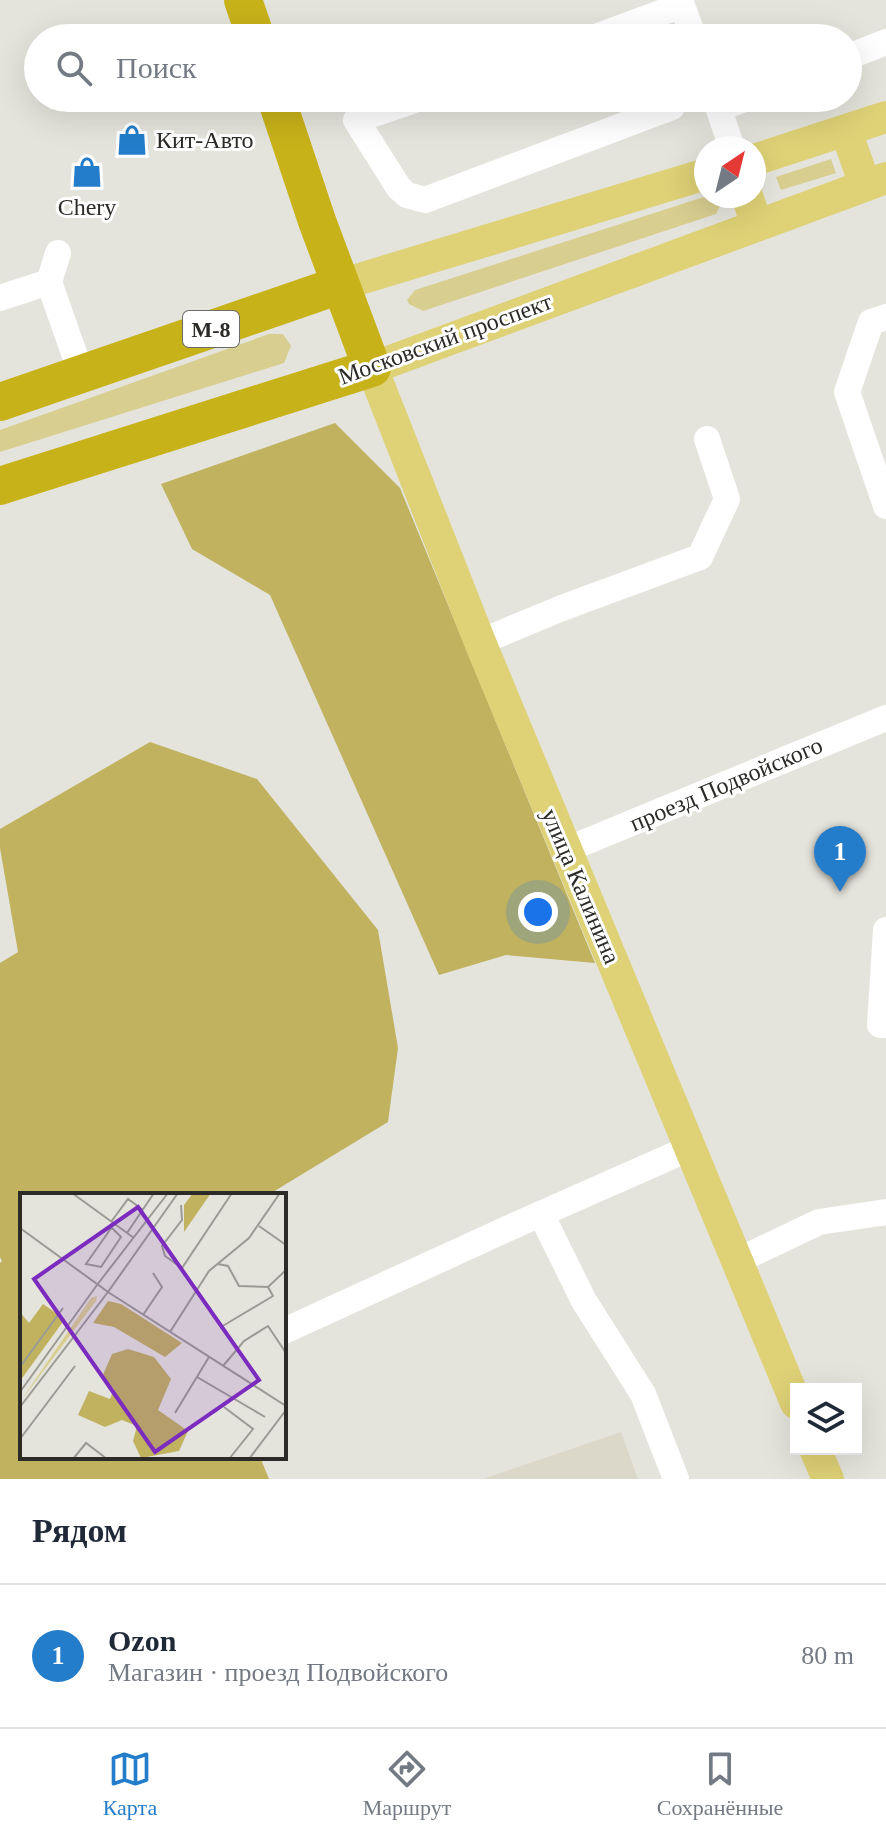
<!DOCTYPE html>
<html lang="ru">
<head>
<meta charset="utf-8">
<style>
	body { margin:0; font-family:"Times New Roman",serif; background:#f2f2f3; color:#1f2937 }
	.controls { position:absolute; right:24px; bottom:24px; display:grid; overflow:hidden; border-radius:0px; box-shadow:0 8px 32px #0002 }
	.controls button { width:72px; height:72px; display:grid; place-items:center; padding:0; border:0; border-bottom:2px solid #e0e1e3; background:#fff; color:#1f2937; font:40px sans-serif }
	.compass { position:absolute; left:694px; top:136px; width:72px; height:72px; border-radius:50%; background:#fff; box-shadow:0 8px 32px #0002; rotate:35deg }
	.you { position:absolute; left:538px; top:912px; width:28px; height:28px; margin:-20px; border:6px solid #fff; border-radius:50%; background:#1a73e8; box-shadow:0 0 0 12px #1a73e833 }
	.badge { display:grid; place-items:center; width:52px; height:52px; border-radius:50%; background:#247dca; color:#fff; font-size:26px; font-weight:700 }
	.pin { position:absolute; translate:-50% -66px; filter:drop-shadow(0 2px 4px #0008) }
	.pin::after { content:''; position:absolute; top:42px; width:28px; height:24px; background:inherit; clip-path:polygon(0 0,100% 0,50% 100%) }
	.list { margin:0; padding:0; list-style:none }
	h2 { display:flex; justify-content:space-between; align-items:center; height:104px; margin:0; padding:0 32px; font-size:34px }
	h2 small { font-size:26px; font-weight:400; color:#747a83 }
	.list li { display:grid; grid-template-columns:52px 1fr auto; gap:24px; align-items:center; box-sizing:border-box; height:144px; padding:0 32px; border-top:2px solid #e0e1e3 }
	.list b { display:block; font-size:30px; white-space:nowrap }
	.list p { margin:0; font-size:26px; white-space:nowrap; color:#747a83 }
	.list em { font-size:26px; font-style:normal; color:#747a83 }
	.icon { flex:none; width:44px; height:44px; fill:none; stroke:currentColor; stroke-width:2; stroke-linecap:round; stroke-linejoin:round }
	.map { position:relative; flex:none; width:886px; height:1479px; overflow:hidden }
	.search { position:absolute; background:#fff; box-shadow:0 8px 32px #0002; left:24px; right:24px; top:24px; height:88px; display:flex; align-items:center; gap:20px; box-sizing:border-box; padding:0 28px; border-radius:44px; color:#747a83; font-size:30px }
	.sheet { height:248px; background:#fff }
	nav { display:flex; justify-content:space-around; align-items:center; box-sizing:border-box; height:112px; border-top:2px solid #e0e1e3; background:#fff; font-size:22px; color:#747a83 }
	nav a { display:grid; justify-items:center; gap:4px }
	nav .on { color:#247dca }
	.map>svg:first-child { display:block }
	.built { fill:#dbd8c9 }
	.green { fill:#d8ce90 }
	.forest { fill:#c0b25f }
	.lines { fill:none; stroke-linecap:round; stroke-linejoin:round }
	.minor { stroke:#fff; stroke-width:26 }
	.major { stroke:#ded176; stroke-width:32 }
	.highway { stroke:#c8b21a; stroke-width:38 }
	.labels { text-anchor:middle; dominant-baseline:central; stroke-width:6; stroke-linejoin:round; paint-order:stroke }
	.shield { fill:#fff; stroke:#6b6b68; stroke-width:2 }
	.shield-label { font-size:22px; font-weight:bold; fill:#2c2b28 }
	.poi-label { font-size:24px; fill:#2c2b28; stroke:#fff; text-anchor:start }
	.street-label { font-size:24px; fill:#2c2b28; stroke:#fff }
	.inset-road { fill:none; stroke:#9b9a94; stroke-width:2 }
	.view { fill:#7b2cbf; fill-opacity:0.15; stroke:#7b2cbf; stroke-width:4 }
	.inset-edge { fill:none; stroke:#2c2b28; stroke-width:4 }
</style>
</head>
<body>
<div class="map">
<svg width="886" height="1479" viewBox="0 0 886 1479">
	<rect width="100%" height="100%" fill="#e5e4dc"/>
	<!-- built -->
	<path class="built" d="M 621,1432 L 638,1479 L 483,1479 Z"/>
	<!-- green -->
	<path class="green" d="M 831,159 L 836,173 L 781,190 L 776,177 Z
		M 707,196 L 719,199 L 720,206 L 716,214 L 423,311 L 409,304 L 407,300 L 415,290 Z
		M 269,334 L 283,334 L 291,346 L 284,363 L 0,452 L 0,430 Z"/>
	<!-- forest -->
	<path class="forest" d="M 335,423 L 400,488 L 595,963 L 506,955 L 439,975 L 270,595 L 192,549 L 161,484 Z
		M 150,742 L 257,779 L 378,930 L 398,1048 L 388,1122 L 268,1195 L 22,1195 L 22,1457 L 260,1457 L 269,1479 L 0,1479 L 0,1263 L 2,1261 L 0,1257 L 0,963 L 18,952 L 0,848 L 0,829 Z"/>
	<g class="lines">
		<!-- minor -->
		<path class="minor" d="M 680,0 L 694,38
			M 593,38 L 682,5
			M 848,57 L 886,42
			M 421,98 L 356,120 L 399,188 L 407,195 L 425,200 L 672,107 L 669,98
			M 715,98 L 732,148
			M 719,109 L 747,98
			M 58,253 L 49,282 L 81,373
			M 0,298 L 49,282
			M 886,317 L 871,322 L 847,392 L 886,506
			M 480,642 L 562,608 L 700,557 L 727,499 L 707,439
			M 566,850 L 886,718
			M 886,930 L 880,1025 L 886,1025
			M 541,1214 L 584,1301 L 643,1394 L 676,1479
			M 737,1261 L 819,1222 L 886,1212
			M 284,1331 L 509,1228 L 690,1148"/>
		<!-- major -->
		<path class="major" d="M 846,131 L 865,185
			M 754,160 L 886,117
			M 747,196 L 757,225
			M 340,285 L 706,174
			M 796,1403 L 480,642 L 372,368 L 886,178
			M 815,1449 L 828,1479"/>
		<!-- highway -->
		<path class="highway" d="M 243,0 L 256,38
			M 0,402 L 340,285
			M 0,486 L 372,368 L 317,221 L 276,98"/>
	</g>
	<!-- icons -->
	<defs>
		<symbol id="shop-bare" viewBox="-9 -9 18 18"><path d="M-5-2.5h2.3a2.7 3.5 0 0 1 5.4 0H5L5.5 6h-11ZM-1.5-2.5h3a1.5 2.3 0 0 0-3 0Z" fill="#247dca" stroke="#fff" stroke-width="2.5" paint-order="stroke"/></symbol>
	</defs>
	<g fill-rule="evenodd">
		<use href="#shop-bare" x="110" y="118" width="44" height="44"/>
		<use href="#shop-bare" x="65" y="150" width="44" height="44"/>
	</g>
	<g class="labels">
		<!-- shield labels -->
		<rect class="shield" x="183" y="311" width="56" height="36" rx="6"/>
		<g class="shield-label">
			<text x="211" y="329">М-8</text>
		</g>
		<!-- poi labels -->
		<g class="poi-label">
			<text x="156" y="140">Кит-Авто</text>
			<text x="87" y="207" text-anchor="middle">Chery</text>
		</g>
		<!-- street labels -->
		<g class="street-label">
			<text transform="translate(445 339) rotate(-20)">Московский проспект</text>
			<text transform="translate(726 784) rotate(-23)">проезд Подвойского</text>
			<text transform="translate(581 886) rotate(67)">улица Калинина</text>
		</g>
	</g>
	<!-- overview -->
	<g transform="translate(20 1193)">
		<rect width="266" height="266" fill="#e5e4dc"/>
		<path d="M 77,103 L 76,108 L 0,209 L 71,105 Z" fill="#d8ce90"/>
		<path d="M 173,0 L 191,0 L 164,39 L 164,12 ZM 88,108 L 101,111 L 162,150 L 145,164 L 94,134 L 73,130 ZM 23,111 L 45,126 L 0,188 L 0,119 L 9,130 ZM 108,156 L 134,164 L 151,186 L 138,217 L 168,238 L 159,258 L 121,265 L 113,248 L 117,233 L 102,227 L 85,234 L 58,222 L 69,198 L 90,206 L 94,196 L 82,184 L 92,161 Z" fill="#c0b25f"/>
		<path class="inset-road" d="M 52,0 L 114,45M 158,0 L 88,99 L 266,213M 161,12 L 162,27 L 142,53 L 145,63 L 162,75 L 212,0M 91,29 L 108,6 L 123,17M 239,33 L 266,52M 0,35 L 88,99 L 0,214M 92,35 L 101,44 L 81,74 L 66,71 L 94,31M 107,40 L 134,0M 198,71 L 208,73 L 219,93 L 248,94 L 266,77M 77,92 L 148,0M 188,112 L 201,134 L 253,103 L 248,94M 123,122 L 142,94 L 133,80M 150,139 L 189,78 L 229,45 L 260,0M 203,173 L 224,148 L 248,133 L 266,160M 0,174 L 43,115M 177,184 L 245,224M 0,199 L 77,92M 204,214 L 233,236 L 209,266M 155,220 L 189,164M 0,246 L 55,173M 53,266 L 66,250 L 87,266M 229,266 L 266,217"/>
		<path class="view" d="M 118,14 L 239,187 L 135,259 L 14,86 Z"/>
		<rect width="266" height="266" class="inset-edge"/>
	</g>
</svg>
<div class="controls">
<button><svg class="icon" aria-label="layers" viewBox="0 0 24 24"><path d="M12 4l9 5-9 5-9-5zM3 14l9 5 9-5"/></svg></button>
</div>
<svg class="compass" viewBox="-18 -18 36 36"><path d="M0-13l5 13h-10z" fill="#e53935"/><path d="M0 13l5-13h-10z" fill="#747a83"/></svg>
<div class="you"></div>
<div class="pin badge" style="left:840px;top:892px">1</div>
<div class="search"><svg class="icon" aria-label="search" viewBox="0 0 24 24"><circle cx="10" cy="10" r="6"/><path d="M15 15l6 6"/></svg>Поиск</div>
</div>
<section class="sheet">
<h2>Рядом<small></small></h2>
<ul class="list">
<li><span class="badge">1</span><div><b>Ozon</b><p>Магазин · проезд Подвойского</p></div><em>80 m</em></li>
</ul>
</section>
<nav>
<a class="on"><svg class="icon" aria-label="map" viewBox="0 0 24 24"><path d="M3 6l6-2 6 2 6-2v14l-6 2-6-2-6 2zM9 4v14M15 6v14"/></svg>Карта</a>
<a><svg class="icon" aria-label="directions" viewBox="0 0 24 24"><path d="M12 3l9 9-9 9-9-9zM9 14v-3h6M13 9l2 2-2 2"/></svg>Маршрут</a>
<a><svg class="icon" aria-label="saved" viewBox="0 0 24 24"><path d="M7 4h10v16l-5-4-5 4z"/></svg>Сохранённые</a>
</nav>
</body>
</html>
